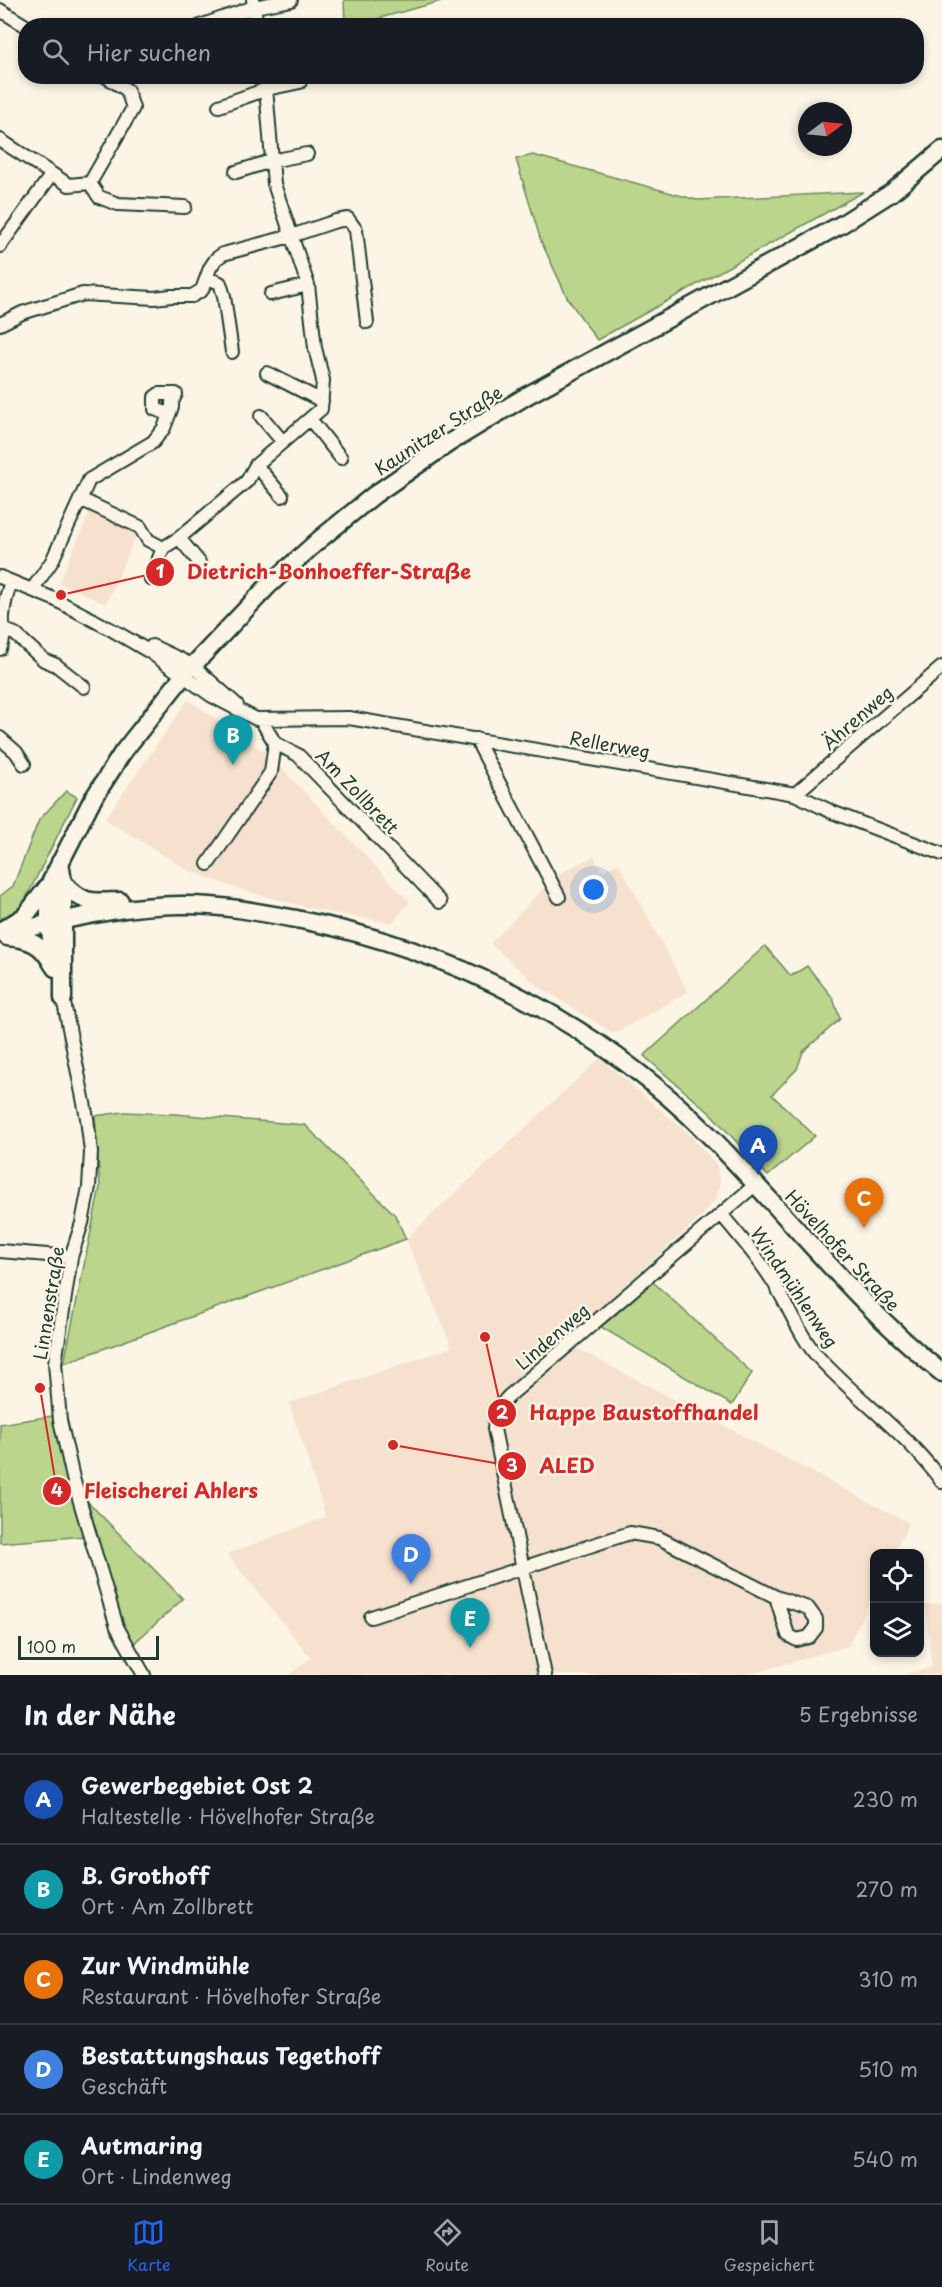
<!DOCTYPE html>
<html lang="de">
<head>
<meta charset="utf-8">
<style>
	body { margin:0; font-family:"Playpen Sans",sans-serif; background:#20242c; color:#f1f3f6 }
	.controls { position:absolute; right:18px; bottom:18px; display:grid; overflow:hidden; border-radius:12px; box-shadow:0 3px 9px #0003 }
	.controls button { width:54px; height:54px; display:grid; place-items:center; padding:0; border:0; border-bottom:2px solid #363941; background:#171b24; color:#f1f3f6; font:30px sans-serif }
	.compass { position:absolute; left:798px; top:102px; width:54px; height:54px; border-radius:50%; background:#171b24; box-shadow:0 3px 9px #0003; rotate:74deg }
	.scale { position:absolute; left:18px; bottom:15px; width:141px; box-sizing:border-box; padding-left:6px; border:3px solid #1f3d34; border-top:0; font-size:16px; line-height:21px; white-space:nowrap; color:#1f3d34; -webkit-text-stroke:4px #fcf5e5; paint-order:stroke }
	.you { position:absolute; left:594px; top:890px; width:21px; height:21px; margin:-15px; border:4px solid #fff; border-radius:50%; background:#1a73e8; box-shadow:0 0 0 9px #1a73e833 }
	.badge { display:grid; place-items:center; width:39px; height:39px; border-radius:50%; background:#2563eb; color:#fff; font-size:20px; font-weight:700 }
	.pin { position:absolute; translate:-50% -50px; filter:drop-shadow(0 2px 3px #0008) }
	.pin::after { content:''; position:absolute; top:32px; width:21px; height:18px; background:inherit; clip-path:polygon(0 0,100% 0,50% 100%) }
	.list { margin:0; padding:0; list-style:none }
	h2 { display:flex; justify-content:space-between; align-items:center; height:78px; margin:0; padding:0 24px; font-size:26px }
	h2 small { font-size:20px; font-weight:400; color:#9ea1a6 }
	.list li { display:grid; grid-template-columns:39px 1fr auto; gap:18px; align-items:center; box-sizing:border-box; height:90px; padding:0 24px; border-top:2px solid #363941 }
	.list b { display:block; font-size:22px; white-space:nowrap }
	.list p { margin:0; font-size:20px; white-space:nowrap; color:#9ea1a6 }
	.list em { font-size:20px; font-style:normal; color:#9ea1a6 }
	.icon { flex:none; width:33px; height:33px; fill:none; stroke:currentColor; stroke-width:2; stroke-linecap:round; stroke-linejoin:round }
	.map { position:relative; flex:none; width:942px; height:1675px; overflow:hidden }
	.search { position:absolute; background:#171b24; box-shadow:0 3px 9px #0003; left:18px; right:18px; top:18px; height:66px; display:flex; align-items:center; gap:15px; box-sizing:border-box; padding:0 21px; border-radius:24px; color:#9ea1a6; font-size:22px }
	.sheet { height:528px; background:#171b24 }
	nav { display:flex; justify-content:space-around; align-items:center; box-sizing:border-box; height:84px; border-top:2px solid #363941; background:#171b24; font-size:16px; color:#9ea1a6 }
	nav a { display:grid; justify-items:center; gap:3px }
	nav .on { color:#2563eb }
	.map>svg:first-child { display:block }
	.built { fill:#f5e1ce }
	.green { fill:#bbd58c; stroke:#6d8960; stroke-width:1.5 }
	.lines { fill:none; stroke-linecap:round; stroke-linejoin:round }
	.street-casing { stroke:#1f3d34; stroke-width:16 }
	.secondary-casing { stroke:#1f3d34; stroke-width:21 }
	.street { stroke:#fcf5e5; stroke-width:12 }
	.secondary { stroke:#fcf5e5; stroke-width:16 }
	.labels { text-anchor:middle; dominant-baseline:central; stroke-width:5; stroke-linejoin:round; paint-order:stroke }
	.street-label { font-size:18px; fill:#1f3d34; stroke:#fcf5e5 }
	.leader { fill:none; stroke:#d62828; stroke-width:2 }
	.callout-dot { fill:#d62828; stroke:#fcf5e5; stroke-width:2 }
	.mark-label { font-size:18px; text-anchor:middle; font-weight:bold; fill:#fff }
	.callout-label { font-size:20px; text-anchor:middle; font-weight:bold; fill:#d62828; stroke:#fcf5e5; stroke-width:5; stroke-linejoin:round; paint-order:stroke }
</style>
</head>
<body>
<div class="map">
<svg width="942" height="1675" viewBox="0 0 942 1675">
	<rect width="100%" height="100%" fill="#fcf5e5"/>
	<filter id="ink" filterUnits="userSpaceOnUse"><feTurbulence type="fractalNoise" baseFrequency=".0167" numOctaves="2"/><feDisplacementMap in="SourceGraphic" scale="12" xChannelSelector="R" yChannelSelector="G"/><feConvolveMatrix kernelMatrix="1 2 1 2 8 2 1 2 1" color-interpolation-filters="sRGB"/></filter>
	<g filter="url(#ink)">
		<!-- built -->
		<path class="built" d="M 90,512 L 137,533 L 106,604 L 59,583 Z
			M 188,700 L 268,754 L 410,902 L 392,923 L 321,911 L 241,890 L 187,870 L 105,819 Z
			M 594,856 L 601,871 L 619,863 L 688,992 L 614,1034 L 538,986 L 490,944 L 555,876 Z
			M 600,1058 L 689,1134 L 716,1164 L 720,1182 L 716,1199 L 700,1218 L 563,1341 L 909,1523 L 894,1553 L 874,1554 L 874,1593 L 848,1646 L 746,1675 L 288,1675 L 311,1658 L 227,1554 L 326,1517 L 289,1403 L 452,1347 L 406,1239 Z
			M 942,1603 L 942,1675 L 902,1675 L 932,1667 L 925,1605 Z"/>
		<!-- green -->
		<path class="green" d="M 344,0 L 445,0 L 351,26 L 345,25 Z
			M 533,155 L 697,200 L 863,192 L 597,340 L 568,299 L 541,241 L 516,159 Z
			M 66,791 L 77,797 L 23,904 L 10,916 L 0,919 L 0,896 L 13,886 L 39,820 Z
			M 765,946 L 791,976 L 807,966 L 833,998 L 840,1019 L 803,1052 L 797,1069 L 772,1095 L 815,1136 L 768,1176 L 711,1114 L 644,1056 Z
			M 124,1112 L 175,1114 L 305,1125 L 395,1215 L 406,1239 L 64,1363 L 100,1187 L 95,1116 Z
			M 653,1282 L 752,1373 L 732,1405 L 601,1327 Z
			M 52,1416 L 68,1480 L 85,1536 L 0,1543 L 0,1424 Z
			M 88,1502 L 183,1599 L 133,1644 L 119,1620 Z"/>
		<g class="lines">
			<defs>
				<path id="street" d="M 253,0 L 257,26
					M 0,10 L 26,26
					M 200,26 L 254,7 L 291,0
					M 105,76 L 127,90 L 133,108 L 90,183 L 99,197 L 118,204 L 185,207
					M 219,106 L 267,89 L 300,82
					M 0,140 L 52,174
					M 236,172 L 271,161 L 307,154
					M 0,246 L 52,174 L 69,185 L 90,183
					M 207,278 L 220,283 L 224,296 L 232,352
					M 271,294 L 308,285
					M 0,324 L 22,313 L 83,294 L 154,298 L 171,296 L 192,296 L 202,290 L 210,268 L 216,259 L 223,254 L 291,236 L 336,221 L 348,219 L 356,230 L 367,322
					M 267,373 L 322,401
					M 261,416 L 283,442
					M 310,419 L 341,458
					M 256,465 L 282,496
					M 80,499 L 140,527 L 148,540 L 163,548 L 179,538 L 247,481 L 256,465 L 321,409 L 323,380 L 315,348 L 308,285 L 274,184 L 265,76
					M 179,538 L 199,562
					M 0,577 L 54,599 L 114,631 L 150,652 L 212,696 L 256,719 L 349,718 L 795,794 L 832,812 L 942,854
					M 151,579 L 163,548
					M 32,590 L 52,561 L 89,480 L 153,442 L 164,428 L 172,407 L 172,402 L 176,394 L 159,394 L 155,397 L 155,409 L 166,413 L 170,411
					M 4,630 L 15,634 L 44,660 L 56,665 L 84,687
					M 152,646 L 192,665 L 237,705
					M 0,649 C 6,637 2,628 3,616 C 4,604 7,593 11,582
					M 261,720 L 275,743 L 298,755 L 440,902
					M 0,738 L 16,752 L 24,764
					M 476,739 L 559,897
					M 795,794 L 942,667
					M 208,864 L 271,772 L 275,743
					M 63,998 L 87,1118 L 91,1152 L 89,1187 L 82,1223 L 71,1257 L 55,1363 L 60,1420 L 73,1478 L 117,1627 L 144,1675
					M 721,1214 C 739,1236 759,1258 774,1283 C 789,1307 800,1337 819,1358 C 859,1401 908,1434 942,1482
					M 0,1251 L 71,1257
					M 371,1617 L 630,1533 L 659,1538 L 776,1597 L 808,1608 L 816,1619 L 816,1628 L 809,1637 L 797,1640 L 788,1635 L 776,1597
					M 545,1675 L 494,1429 C 495,1416 500,1405 509,1396 L 755,1185"/>
				<path id="secondary" d="M 60,862 L 63,882 L 63,998
					M 63,882 C 84,905 90,902 120,901
					M 49,885 L 49,923 L 55,968
					M 0,931 L 25,916 L 49,885 L 91,802 L 123,752 L 184,675 L 268,586 L 320,539 L 374,495 L 449,443 L 528,395 L 842,224 L 891,193 L 942,150
					M 6,933 C 65,920 125,904 186,905 C 225,905 263,913 301,920 C 455,951 599,1024 710,1136 C 788,1215 855,1303 942,1373
					M 7,937 C 30,939 42,944 53,965"/>
			</defs>
			<!-- street casing -->
			<use href="#street" class="street-casing"/>
			<!-- secondary casing -->
			<use href="#secondary" class="secondary-casing"/>
			<!-- street -->
			<use href="#street" class="street"/>
			<!-- secondary -->
			<use href="#secondary" class="secondary"/>
		</g>
	</g>
	<g class="labels">
		<!-- street labels -->
		<g class="street-label">
			<text transform="translate(438 430) rotate(-33)">Kaunitzer Straße</text>
			<text transform="translate(857 717) rotate(-41)">Ährenweg</text>
			<text transform="translate(610 744) rotate(10)">Rellerweg</text>
			<text transform="translate(358 791) rotate(46)">Am Zollbrett</text>
			<text transform="translate(843 1250) rotate(47)">Hövelhofer Straße</text>
			<text transform="translate(795 1287) rotate(56)">Windmühlenweg</text>
			<text transform="translate(48 1303) rotate(-81)">Linnenstraße</text>
			<text transform="translate(552 1336) rotate(-41)">Lindenweg</text>
		</g>
	</g>
	<!-- callouts -->
	<path class="leader" d="M61 595L160 572M485 1337L502 1413M393 1445L512 1466M40 1388L57 1491"/>
	<g class="callout-dot">
		<circle cx="61" cy="595" r="6"/>
		<circle cx="485" cy="1337" r="6"/>
		<circle cx="393" cy="1445" r="6"/>
		<circle cx="40" cy="1388" r="6"/>
		<circle cx="160" cy="572" r="15"/>
		<circle cx="502" cy="1413" r="15"/>
		<circle cx="512" cy="1466" r="15"/>
		<circle cx="57" cy="1491" r="15"/>
	</g>
	<g class="mark-label">
		<text x="160" y="578">1</text>
		<text x="502" y="1419">2</text>
		<text x="512" y="1472">3</text>
		<text x="57" y="1497">4</text>
	</g>
	<g class="callout-label">
		<text x="329" y="579">Dietrich-Bonhoeffer-Straße</text>
		<text x="644" y="1420">Happe Baustoffhandel</text>
		<text x="567" y="1473">ALED</text>
		<text x="171" y="1498">Fleischerei Ahlers</text>
	</g>
</svg>
<div class="controls">
<button><svg class="icon" aria-label="locate" viewBox="0 0 24 24"><circle cx="12" cy="12" r="6"/><path d="M12 2v4M12 18v4M2 12h4M18 12h4"/></svg></button>
<button><svg class="icon" aria-label="layers" viewBox="0 0 24 24"><path d="M12 4l9 5-9 5-9-5zM3 14l9 5 9-5"/></svg></button>
</div>
<svg class="compass" viewBox="-18 -18 36 36"><path d="M0-13l5 13h-10z" fill="#e53935"/><path d="M0 13l5-13h-10z" fill="#9ea1a6"/></svg>
<div class="scale">100 m</div>
<div class="you"></div>
<div class="pin badge" style="left:758px;top:1175px;background:#1a4fb4">A</div>
<div class="pin badge" style="left:233px;top:765px;background:#0f9aa8">B</div>
<div class="pin badge" style="left:864px;top:1228px;background:#e8710a">C</div>
<div class="pin badge" style="left:411px;top:1584px;background:#3f7fe0">D</div>
<div class="pin badge" style="left:470px;top:1648px;background:#0f9aa8">E</div>
<div class="search"><svg class="icon" aria-label="search" viewBox="0 0 24 24"><circle cx="10" cy="10" r="6"/><path d="M15 15l6 6"/></svg>Hier suchen</div>
</div>
<section class="sheet">
<h2>In der Nähe<small>5 Ergebnisse</small></h2>
<ul class="list">
<li><span class="badge" style="background:#1a4fb4">A</span><div><b>Gewerbegebiet Ost 2</b><p>Haltestelle · Hövelhofer Straße</p></div><em>230 m</em></li>
<li><span class="badge" style="background:#0f9aa8">B</span><div><b>B. Grothoff</b><p>Ort · Am Zollbrett</p></div><em>270 m</em></li>
<li><span class="badge" style="background:#e8710a">C</span><div><b>Zur Windmühle</b><p>Restaurant · Hövelhofer Straße</p></div><em>310 m</em></li>
<li><span class="badge" style="background:#3f7fe0">D</span><div><b>Bestattungshaus Tegethoff</b><p>Geschäft</p></div><em>510 m</em></li>
<li><span class="badge" style="background:#0f9aa8">E</span><div><b>Autmaring</b><p>Ort · Lindenweg</p></div><em>540 m</em></li>
</ul>
</section>
<nav>
<a class="on"><svg class="icon" aria-label="map" viewBox="0 0 24 24"><path d="M3 6l6-2 6 2 6-2v14l-6 2-6-2-6 2zM9 4v14M15 6v14"/></svg>Karte</a>
<a><svg class="icon" aria-label="directions" viewBox="0 0 24 24"><path d="M12 3l9 9-9 9-9-9zM9 14v-3h6M13 9l2 2-2 2"/></svg>Route</a>
<a><svg class="icon" aria-label="saved" viewBox="0 0 24 24"><path d="M7 4h10v16l-5-4-5 4z"/></svg>Gespeichert</a>
</nav>
</body>
</html>
